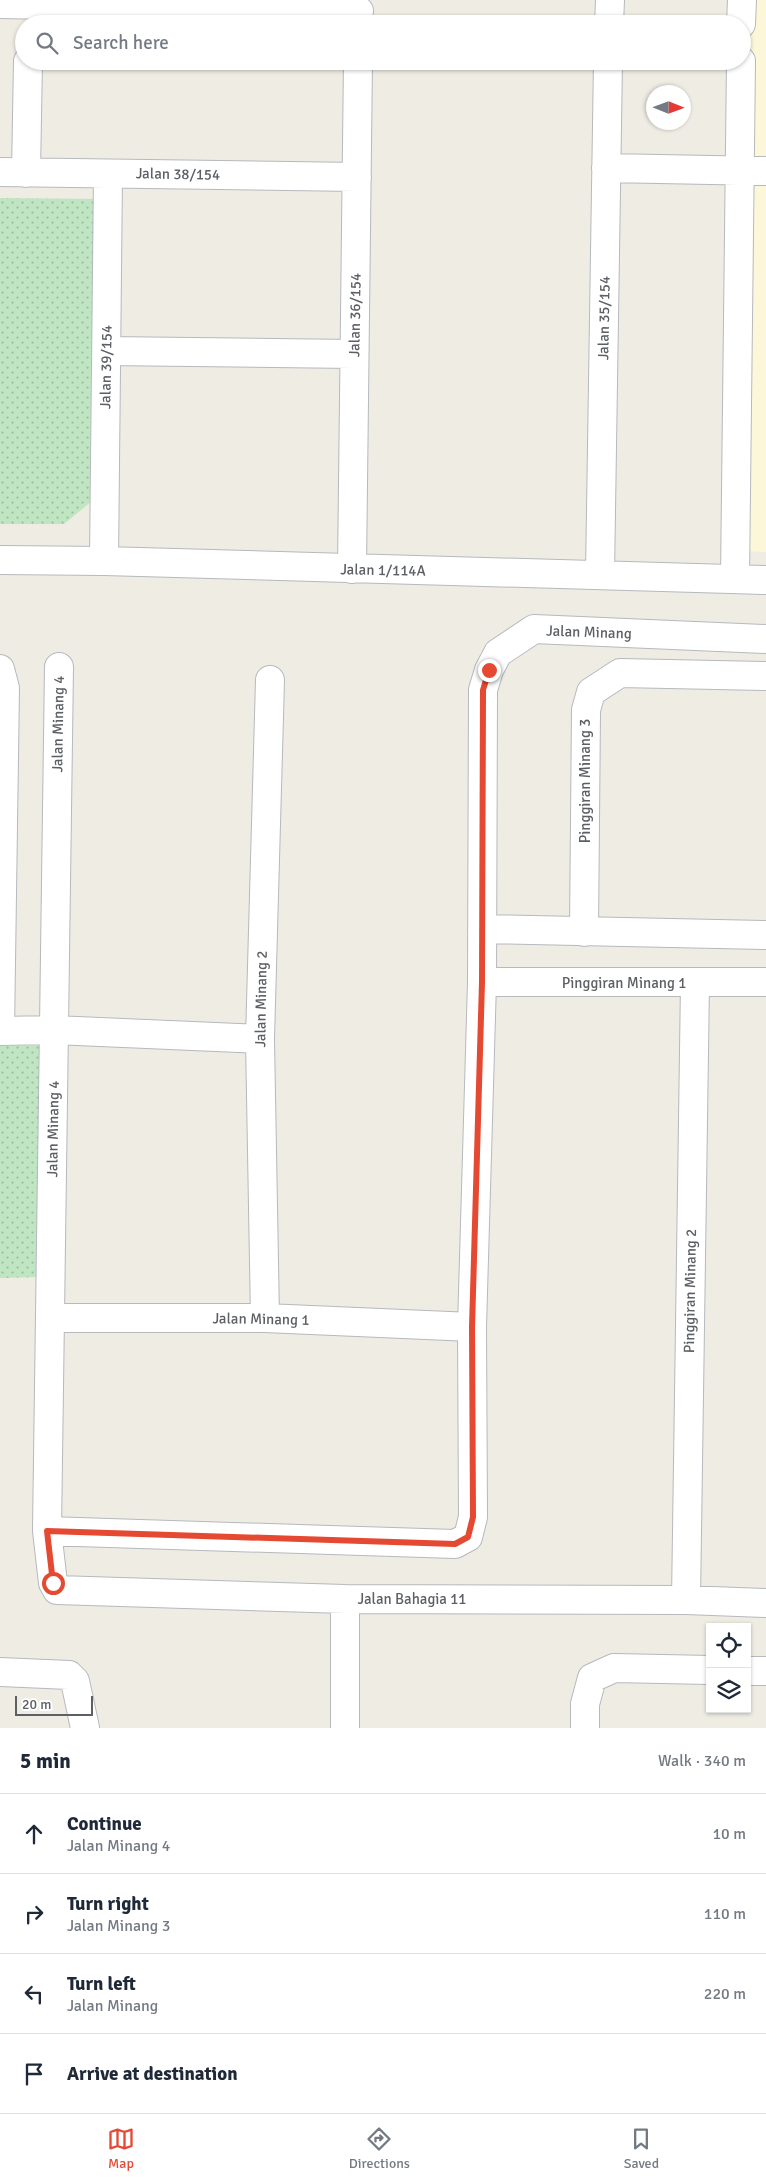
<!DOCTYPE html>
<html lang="en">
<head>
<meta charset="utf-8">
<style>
	body { margin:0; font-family:Signika,sans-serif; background:#f2f2f3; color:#1f2937 }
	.controls { position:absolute; right:15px; bottom:15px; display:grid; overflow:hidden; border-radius:0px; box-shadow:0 1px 4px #0004 }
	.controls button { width:45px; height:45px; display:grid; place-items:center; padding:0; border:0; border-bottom:1px solid #e0e1e3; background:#fff; color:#1f2937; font:25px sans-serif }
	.compass { position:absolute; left:646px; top:85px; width:45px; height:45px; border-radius:50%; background:#fff; box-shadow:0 1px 4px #0004; rotate:91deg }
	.scale { position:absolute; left:15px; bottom:12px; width:78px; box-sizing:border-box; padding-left:5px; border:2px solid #5c5f64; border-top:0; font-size:14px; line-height:18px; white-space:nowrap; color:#5c5f64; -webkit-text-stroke:4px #fff; paint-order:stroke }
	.stop { position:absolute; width:15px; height:15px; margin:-11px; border:4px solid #e64931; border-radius:50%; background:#fff }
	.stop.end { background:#e64931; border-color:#fff; box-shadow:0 1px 5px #0008 }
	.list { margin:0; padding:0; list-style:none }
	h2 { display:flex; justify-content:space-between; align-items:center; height:65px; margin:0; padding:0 20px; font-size:21px }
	h2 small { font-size:16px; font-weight:400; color:#747a83 }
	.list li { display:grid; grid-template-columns:32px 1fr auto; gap:15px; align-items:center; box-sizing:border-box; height:80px; padding:0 20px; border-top:1px solid #e0e1e3 }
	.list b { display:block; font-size:19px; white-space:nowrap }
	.list p { margin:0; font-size:16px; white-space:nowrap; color:#747a83 }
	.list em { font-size:16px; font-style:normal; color:#747a83 }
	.icon { flex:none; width:28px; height:28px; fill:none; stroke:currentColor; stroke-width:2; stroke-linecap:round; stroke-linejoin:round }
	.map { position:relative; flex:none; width:766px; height:1728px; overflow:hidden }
	.search { position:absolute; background:#fff; box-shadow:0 1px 4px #0004; left:15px; right:15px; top:15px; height:55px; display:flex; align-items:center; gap:12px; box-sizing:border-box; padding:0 18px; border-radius:28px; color:#747a83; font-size:19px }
	.sheet { height:385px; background:#fff }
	nav { display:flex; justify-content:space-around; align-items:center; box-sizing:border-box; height:70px; border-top:1px solid #e0e1e3; background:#fff; font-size:14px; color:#747a83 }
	nav a { display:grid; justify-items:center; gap:2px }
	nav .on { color:#e64931 }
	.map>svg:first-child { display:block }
	.commercial { fill:#fdf7d9 }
	.green { fill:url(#green-dots) }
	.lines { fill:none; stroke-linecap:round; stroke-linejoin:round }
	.minor-casing { stroke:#b6b9bd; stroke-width:30 }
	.minor { stroke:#fff; stroke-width:28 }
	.route { stroke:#e64931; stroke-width:6 }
	.labels { text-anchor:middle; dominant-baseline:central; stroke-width:4; stroke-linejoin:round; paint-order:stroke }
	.street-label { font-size:15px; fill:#5c5f64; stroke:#fff }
</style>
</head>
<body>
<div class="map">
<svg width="766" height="1728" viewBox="0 0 766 1728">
	<defs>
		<pattern id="green-dots" width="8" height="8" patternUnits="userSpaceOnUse" patternTransform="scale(1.25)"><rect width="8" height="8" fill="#c0e5c2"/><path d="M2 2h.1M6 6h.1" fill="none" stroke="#9fbda1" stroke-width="1.8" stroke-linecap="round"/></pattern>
	</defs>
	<rect width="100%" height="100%" fill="#eeece3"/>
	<!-- commercial -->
	<path class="commercial" d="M 736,0 L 766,0 L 766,552 L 726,550 L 742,61 L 742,24 Z"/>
	<!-- green -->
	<path class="green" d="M 0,198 L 95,199 L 92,501 L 64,524 L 0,524 Z
		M 0,1046 L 39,1046 L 41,1277 L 0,1278 Z"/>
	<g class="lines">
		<defs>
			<path id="minor" d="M 0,4 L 359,11
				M 609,24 L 610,0
				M 741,24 L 742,0
				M 606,168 L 766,171
				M 0,172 L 357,177
				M 26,173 L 28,61
				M 107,351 L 354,354
				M 0,560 L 104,561 L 766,580
				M 104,561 L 108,174
				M 352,569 L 358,61
				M 600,575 L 608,61
				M 735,579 L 741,61
				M 59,667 L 47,1531 L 53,1583 L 57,1590 L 345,1599 L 686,1600 L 766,1603
				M 0,669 L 5,688 L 0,1031
				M 482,929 L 766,935
				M 584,932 L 586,710 L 591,692 L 620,673 L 766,676
				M 482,982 L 766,982
				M 0,1031 L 54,1030 L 260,1039
				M 51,1318 L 265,1318 L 472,1327
				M 265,1318 L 260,1039 L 270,680
				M 47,1531 L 455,1544 L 468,1537 L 473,1517 L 472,1327 L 482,982 L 483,690 L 489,670 L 498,653 L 534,629 L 766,639
				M 345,1599 L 345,1728
				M 686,1600 L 695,983
				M 747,1671 L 766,1671
				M 0,1672 L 69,1675 L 75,1681 L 85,1728
				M 585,1728 L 585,1704 L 592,1678 L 614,1668 L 710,1670"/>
		</defs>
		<!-- minor casing -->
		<use href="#minor" class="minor-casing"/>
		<!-- minor -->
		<use href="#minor" class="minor"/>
	</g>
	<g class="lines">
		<!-- route -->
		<path class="route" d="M 53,1583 L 47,1531 L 455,1544 L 468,1537 L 473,1517 L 472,1327 L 482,982 L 483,690 L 489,670"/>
	</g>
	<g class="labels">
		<!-- street labels -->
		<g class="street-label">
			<text transform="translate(178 174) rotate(1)">Jalan 38/154</text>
			<text transform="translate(355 315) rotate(-89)">Jalan 36/154</text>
			<text transform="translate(604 318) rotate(-89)">Jalan 35/154</text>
			<text transform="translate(106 367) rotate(-89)">Jalan 39/154</text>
			<text transform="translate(383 570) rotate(1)">Jalan 1/114A</text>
			<text transform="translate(589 632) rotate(2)">Jalan Minang</text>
			<text transform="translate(58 724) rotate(-89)">Jalan Minang 4</text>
			<text transform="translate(585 781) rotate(-90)">Pinggiran Minang 3</text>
			<text x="624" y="983">Pinggiran Minang 1</text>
			<text transform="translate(261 999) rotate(-89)">Jalan Minang 2</text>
			<text transform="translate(53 1129) rotate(-89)">Jalan Minang 4</text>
			<text transform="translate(690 1291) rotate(-89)">Pinggiran Minang 2</text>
			<text transform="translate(261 1319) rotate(1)">Jalan Minang 1</text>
			<text x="412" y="1599">Jalan Bahagia 11</text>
		</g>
	</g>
</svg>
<div class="controls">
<button><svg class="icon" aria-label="locate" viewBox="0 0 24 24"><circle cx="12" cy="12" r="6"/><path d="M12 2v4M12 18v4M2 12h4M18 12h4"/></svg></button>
<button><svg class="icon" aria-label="layers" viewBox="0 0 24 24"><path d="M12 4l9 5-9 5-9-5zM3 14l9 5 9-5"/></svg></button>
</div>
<svg class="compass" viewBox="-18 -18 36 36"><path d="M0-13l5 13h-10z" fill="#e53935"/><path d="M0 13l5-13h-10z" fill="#747a83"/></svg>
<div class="scale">20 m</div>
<div class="stop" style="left:53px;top:1583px"></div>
<div class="stop end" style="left:489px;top:670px"></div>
<div class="search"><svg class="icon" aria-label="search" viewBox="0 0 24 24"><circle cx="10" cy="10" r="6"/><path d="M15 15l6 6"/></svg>Search here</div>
</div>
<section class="sheet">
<h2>5 min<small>Walk · 340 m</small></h2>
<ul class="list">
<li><svg class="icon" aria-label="ahead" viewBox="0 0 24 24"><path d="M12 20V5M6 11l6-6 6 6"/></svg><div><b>Continue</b><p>Jalan Minang 4</p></div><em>10 m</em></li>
<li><svg class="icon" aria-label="right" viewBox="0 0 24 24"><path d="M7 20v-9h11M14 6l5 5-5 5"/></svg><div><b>Turn right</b><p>Jalan Minang 3</p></div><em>110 m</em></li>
<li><svg class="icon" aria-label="left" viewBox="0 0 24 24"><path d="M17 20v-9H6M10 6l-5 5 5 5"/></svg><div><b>Turn left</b><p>Jalan Minang</p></div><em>220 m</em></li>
<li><svg class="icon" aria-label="arrive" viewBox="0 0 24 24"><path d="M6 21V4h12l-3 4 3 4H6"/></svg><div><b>Arrive at destination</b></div></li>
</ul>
</section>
<nav>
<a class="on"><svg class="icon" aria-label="map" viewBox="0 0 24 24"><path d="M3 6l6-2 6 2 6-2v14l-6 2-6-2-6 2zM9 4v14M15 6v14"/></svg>Map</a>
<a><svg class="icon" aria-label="directions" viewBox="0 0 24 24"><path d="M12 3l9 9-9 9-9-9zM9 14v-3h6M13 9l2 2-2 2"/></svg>Directions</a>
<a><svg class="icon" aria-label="saved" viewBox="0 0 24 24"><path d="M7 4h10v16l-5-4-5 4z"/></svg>Saved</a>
</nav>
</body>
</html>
